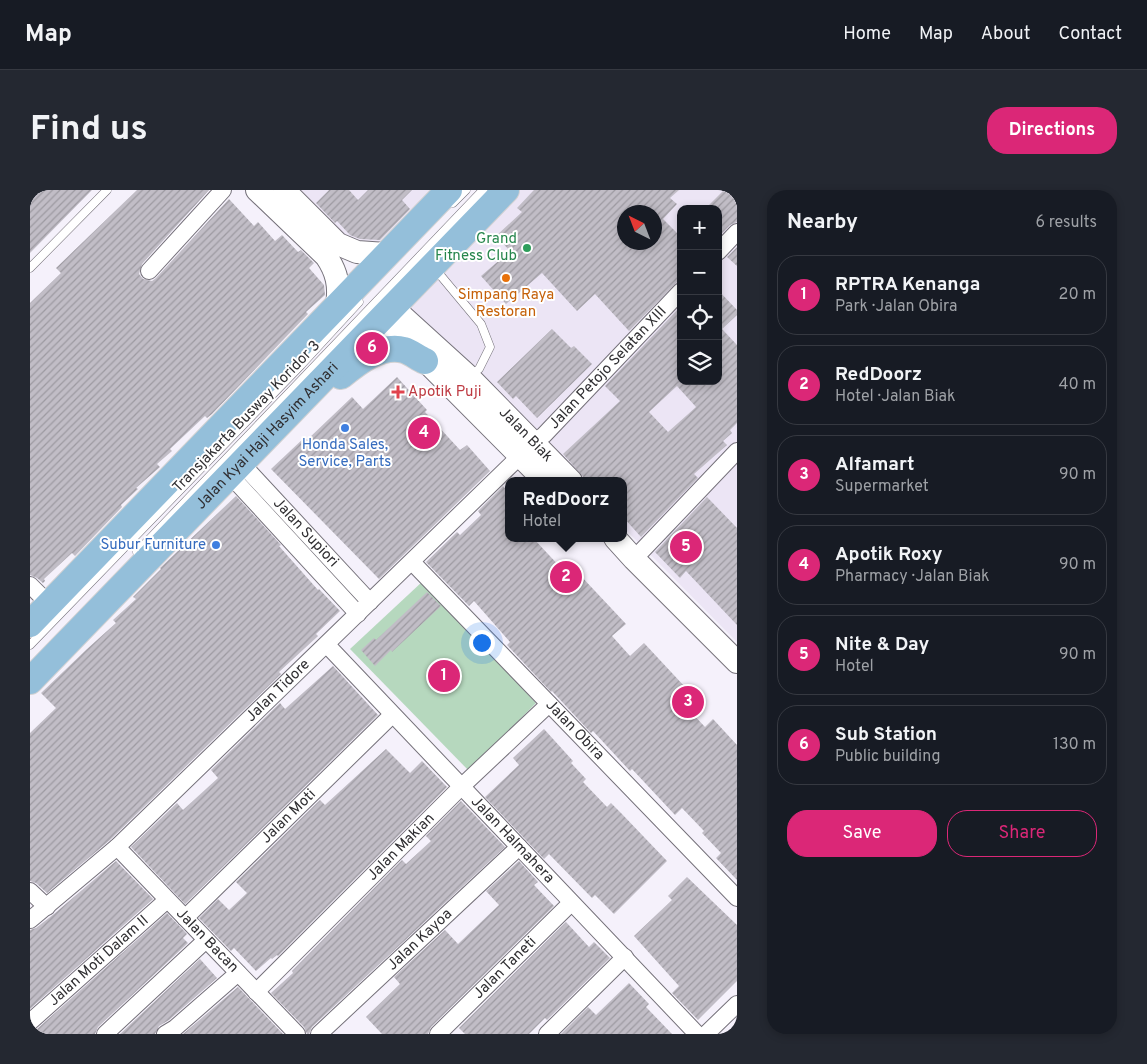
<!DOCTYPE html>
<html lang="en">
<head>
<meta charset="utf-8">
<style>
	body { margin:0; font-family:Overpass,sans-serif; background:#242831; color:#f1f3f6 }
	.controls { position:absolute; right:15px; top:15px; display:grid; overflow:hidden; border-radius:10px; box-shadow:0 2px 8px #0003 }
	.controls button { width:45px; height:45px; display:grid; place-items:center; padding:0; border:0; border-bottom:1px solid #363941; background:#171b24; color:#f1f3f6; font:25px sans-serif }
	.compass { position:absolute; left:587px; top:15px; width:45px; height:45px; border-radius:50%; background:#171b24; box-shadow:0 2px 8px #0003; rotate:318deg }
	.you { position:absolute; left:451px; top:452px; width:18px; height:18px; margin:-12px; border:4px solid #fff; border-radius:50%; background:#1a73e8; box-shadow:0 0 0 8px #1a73e833 }
	.badge { display:grid; place-items:center; width:32px; height:32px; border-radius:50%; background:#db2777; color:#fff; font-size:16px; font-weight:700 }
	.pin { position:absolute; translate:-50% -50%; border:2px solid #fff; box-shadow:0 1px 5px #0006 }
	.popup { position:absolute; left:475px; top:287px; width:122px; height:65px; box-sizing:border-box; display:grid; place-content:center; border-radius:10px; background:#171b24; filter:drop-shadow(0 1px 4px #0005); font-size:16px; white-space:nowrap; color:#9ea1a6 }
	.popup b { font-size:19px; color:#f1f3f6 }
	.popup::after { content:''; position:absolute; left:50%; top:100%; margin-left:-10px; border:10px solid transparent; border-top-color:#171b24 }
	.list { margin:0; padding:0; list-style:none }
	h2 { display:flex; justify-content:space-between; align-items:center; height:65px; margin:0; padding:0 20px; font-size:21px }
	h2 small { font-size:16px; font-weight:400; color:#9ea1a6 }
	.list li { display:grid; grid-template-columns:32px 1fr auto; gap:15px; align-items:center; box-sizing:border-box; height:80px; margin:0 10px 10px; padding:0 10px; border:1px solid #363941; border-radius:20px }
	.list b { display:block; font-size:19px; white-space:nowrap }
	.list p { margin:0; font-size:16px; white-space:nowrap; color:#9ea1a6 }
	.list em { font-size:16px; font-style:normal; color:#9ea1a6 }
	.actions { display:flex; gap:10px; padding:15px 20px }
	.actions a { flex:1; padding:11px 0; border:1px solid #db2777; border-radius:20px; text-align:center; font-size:18px; color:#db2777 }
	.actions .main { background:#db2777; color:#fff }
	.icon { flex:none; width:28px; height:28px; fill:none; stroke:currentColor; stroke-width:2; stroke-linecap:round; stroke-linejoin:round }
	.map { position:relative; flex:none; width:707px; height:844px; overflow:hidden; border-radius:20px }
	header { display:flex; align-items:center; gap:30px; box-sizing:border-box; height:70px; padding:0 25px; background:#171b24; border-bottom:1px solid #363941 }
	header strong { font-size:24px }
	nav { display:flex; gap:28px; margin-inline-start:auto; font-size:18px }
	.intro { display:flex; align-items:center; justify-content:space-between; box-sizing:border-box; height:120px; padding:0 30px }
	h1 { margin:0; font-size:35px }
	.button { padding:12px 22px; border-radius:20px; background:#db2777; color:#fff; font-size:18px; font-weight:700 }
	main { display:flex; gap:30px; padding:0 30px }
	aside { flex:1; background:#171b24; border-radius:20px; box-shadow:0 2px 8px #0003 }
	.map>svg:first-child { display:block }
	.built { fill:#ece5f5; fill-rule:evenodd }
	.green { fill:#b6d8be }
	.building { fill:url(#building-hatch); fill-rule:evenodd }
	.lines { fill:none; stroke-linecap:round; stroke-linejoin:round }
	.service-casing { stroke:#75717a; stroke-width:9 }
	.minor-casing { stroke:#75717a; stroke-width:18 }
	.secondary-casing { stroke:#75717a; stroke-width:24 }
	.primary-casing { stroke:#d1d1d2; stroke-width:28 }
	.service { stroke:#fff; stroke-width:8 }
	.minor { stroke:#fff; stroke-width:16 }
	.secondary { stroke:#fff; stroke-width:22 }
	.primary { stroke:#94bfda; stroke-width:26 }
	.leisure-dot { fill:#2e9e5b; stroke:#fff; stroke-width:2 }
	.food-dot { fill:#e8710a; stroke:#fff; stroke-width:2 }
	.health-dot { fill:#e0444e; stroke:#fff; stroke-width:2 }
	.shop-dot { fill:#3f7fe0; stroke:#fff; stroke-width:2 }
	.labels { text-anchor:middle; dominant-baseline:central; stroke-width:4; stroke-linejoin:round; paint-order:stroke }
	.leisure-label { font-size:15px; fill:#27864d; stroke:#fff; text-anchor:end }
	.food-label { font-size:15px; fill:#c56008; stroke:#fff }
	.street-label { font-size:15px; fill:#302f32; stroke:#fff }
	.health-label { font-size:15px; fill:#be3a42; stroke:#fff; text-anchor:start }
	.shop-label { font-size:15px; fill:#366cbe; stroke:#fff }
</style>
</head>
<body>
<header>
<strong>Map</strong>
<nav><a>Home</a><a>Map</a><a>About</a><a>Contact</a></nav>
</header>
<div class="intro"><h1>Find us</h1><a class="button">Directions</a></div>
<main>
<div class="map">
<svg width="707" height="844" viewBox="0 0 707 844">
	<defs>
		<pattern id="building-hatch" width="6" height="6" patternUnits="userSpaceOnUse" patternTransform="scale(1.25)"><rect width="6" height="6" fill="#c1bdc6"/><path d="M-1 1l2-2M0 6l6-6M5 7l2-2" fill="none" stroke="#9d9aa1"/></pattern>
	</defs>
	<rect width="100%" height="100%" fill="#f5f1fb"/>
	<!-- built -->
	<path class="built" d="M 267,0 L 412,0 L 338,76 Z
		M 486,0 L 707,0 L 707,452 L 594,338 L 594,291 L 547,291 L 372,115 ZM 651,19 L 688,19 L 688,191 L 651,191 ZM 594,22 L 624,22 L 624,52 L 594,52 Z"/>
	<!-- green -->
	<path class="green" d="M 393,391 L 506,513 L 439,581 L 320,459 Z"/>
	<!-- building -->
	<path class="building" d="M 8,0 L 62,0 L 0,63 L 0,8 Z
		M 107,0 L 179,0 L 112,74 L 109,84 L 113,89 L 122,91 L 126,88 L 199,9 L 224,36 L 228,32 L 245,51 L 252,45 L 268,62 L 271,60 L 284,73 L 279,78 L 294,95 L 295,105 L 276,122 L 278,124 L 182,224 L 177,228 L 175,226 L 140,259 L 142,261 L 127,274 L 130,277 L 106,298 L 108,299 L 91,315 L 92,317 L 45,366 L 42,363 L 14,389 L 15,391 L 13,393 L 7,388 L 0,385 L 0,113 L 31,83 L 26,78 Z
		M 299,0 L 319,0 L 328,10 L 338,0 L 382,0 L 372,10 L 380,19 L 350,50 L 330,49 L 320,45 L 307,31 L 305,33 L 286,13 Z
		M 504,0 L 649,0 L 640,8 L 647,14 L 633,29 L 651,47 L 651,88 L 599,141 L 565,104 L 547,121 L 512,83 L 476,114 L 451,86 L 480,61 L 466,46 L 492,22 L 487,18 ZM 594,22 L 624,22 L 624,52 L 594,52 Z
		M 694,0 L 707,0 L 707,32 L 700,35 L 688,47 L 688,19 L 675,19 Z
		M 707,57 L 707,76 L 697,67 Z
		M 688,100 L 707,120 L 707,125 L 692,139 L 707,155 L 707,233 L 700,240 L 702,243 L 693,251 L 697,255 L 664,284 L 668,288 L 611,347 L 594,328 L 594,291 L 557,291 L 533,264 L 590,211 L 575,196 L 651,116 L 651,191 L 688,191 ZM 647,196 L 666,217 L 638,242 L 619,222 Z
		M 522,139 L 541,158 L 544,156 L 562,174 L 507,228 L 486,206 L 483,209 L 467,192 Z
		M 367,187 L 397,220 L 395,222 L 430,260 L 437,255 L 460,281 L 349,389 L 241,279 L 275,247 L 277,250 L 322,207 L 333,219 Z
		M 473,296 L 478,302 L 478,348 L 503,348 L 533,380 L 541,373 L 551,383 L 549,384 L 596,434 L 582,446 L 600,466 L 614,453 L 656,498 L 646,506 L 675,537 L 683,529 L 707,555 L 707,690 L 686,668 L 691,663 L 672,643 L 674,641 L 652,618 L 645,625 L 602,579 L 600,581 L 563,541 L 561,543 L 522,501 L 521,502 L 477,455 L 480,452 L 444,411 L 439,416 L 396,372 L 427,342 L 430,345 L 451,325 L 448,321 Z
		M 206,306 L 251,355 L 249,356 L 288,400 L 289,399 L 310,421 L 286,444 L 288,446 L 249,482 L 251,484 L 80,650 L 17,703 L 6,693 L 0,691 L 0,543 L 26,518 L 11,503 L 57,459 L 86,433 L 83,430 L 106,409 L 103,407 L 131,379 L 130,378 Z
		M 677,307 L 707,338 L 707,435 L 656,381 L 650,388 L 625,362 Z
		M 397,402 L 411,416 L 362,462 L 361,460 L 345,476 L 331,460 L 344,448 L 346,450 Z
		M 303,476 L 348,525 L 155,714 L 101,657 L 147,613 L 153,620 L 188,588 L 181,580 L 250,513 L 255,519 Z
		M 514,539 L 543,571 L 541,573 L 556,589 L 553,592 L 577,617 L 581,613 L 591,623 L 637,671 L 584,724 L 565,705 L 562,708 L 519,664 L 514,669 L 455,607 L 489,575 L 483,568 Z
		M 356,559 L 380,583 L 392,571 L 417,597 L 248,766 L 247,765 L 242,769 L 241,768 L 226,781 L 204,758 L 201,761 L 169,728 L 188,709 L 199,720 L 217,703 L 206,692 L 290,610 L 295,615 Z
		M 431,611 L 475,657 L 282,837 L 279,844 L 277,844 L 274,837 L 241,803 L 263,783 L 262,781 L 372,670 L 376,674 L 401,651 L 396,646 Z
		M 86,671 L 123,709 L 0,819 L 0,740 L 6,738 L 24,724 Z
		M 489,671 L 508,692 L 504,695 L 524,716 L 401,837 L 398,844 L 352,844 L 336,827 L 370,794 L 364,787 L 415,740 L 428,754 L 469,715 L 456,701 Z
		M 657,687 L 707,735 L 707,791 L 668,830 L 642,803 L 649,796 L 604,746 L 642,710 L 638,706 Z
		M 137,723 L 157,744 L 153,748 L 158,753 L 68,837 L 65,844 L 0,844 L 0,842 L 7,839 Z
		M 536,732 L 559,757 L 564,752 L 580,768 L 517,830 L 515,828 L 499,844 L 435,844 L 429,838 Z
		M 170,769 L 187,788 L 139,830 L 129,836 L 125,844 L 90,844 Z
		M 599,793 L 619,814 L 616,817 L 642,844 L 531,844 L 558,817 L 566,825 Z
		M 208,797 L 253,844 L 153,844 Z"/>
	<g class="lines">
		<defs>
			<path id="service" d="M 423,13 L 436,0
				M 0,78 L 77,0
				M 406,80 L 451,134 L 460,157 L 449,179 L 440,185
				M 107,362 L 453,0
				M 0,455 L 271,175 L 329,112"/>
			<g id="minor">
				<path d="M 688,62 L 707,42"/>
				<path d="M 119,81 L 193,0"/>
				<path id="s1" d="M 504,252 L 514,245 L 651,101"/>
				<path id="s2" d="M 211,273 L 340,412"/>
				<path d="M 199,284 L 328,424"/>
				<path d="M 604,369 L 707,261"/>
				<path id="s3" d="M 382,372 L 707,708"/>
				<path d="M 0,395 L 19,414"/>
				<path id="s4" d="M 297,455 L 667,844"/>
				<path id="s5" d="M 87,657 L 267,844"/>
				<path d="M 0,701 L 17,717"/>
				<path id="s6" d="M 155,728 L 362,525"/>
				<path id="s7" d="M 0,730 L 87,657 L 490,266"/>
				<path id="s8" d="M 226,802 L 431,597 L 519,514"/>
				<path id="s9" d="M 0,832 L 137,710"/>
				<path d="M 75,844 L 176,750"/>
				<path d="M 135,844 L 145,838 L 208,783"/>
				<path id="s10" d="M 289,844 L 489,657"/>
				<path id="s11" d="M 408,844 L 541,713"/>
				<path d="M 517,844 L 595,767"/>
				<path d="M 676,844 L 707,814"/>
			</g>
			<g id="secondary">
				<path d="M 227,0 L 296,66 C 307,82 310,96 307,115"/>
				<path d="M 254,0 L 308,54 L 327,62 L 356,64"/>
				<path id="s12" d="M 362,117 L 438,186 L 541,291"/>
				<path d="M 352,127 L 515,291"/>
				<path d="M 585,348 L 604,369 L 707,472"/>
			</g>
			<g id="primary">
				<path d="M 311,186 C 328,172 351,154 374,160 C 381,162 388,168 395,171"/>
				<path d="M 0,434 L 419,0"/>
				<path id="s13" d="M 0,491 L 476,0"/>
			</g>
		</defs>
		<!-- service casing -->
		<use href="#service" class="service-casing"/>
		<!-- minor casing -->
		<use href="#minor" class="minor-casing"/>
		<!-- secondary casing -->
		<use href="#secondary" class="secondary-casing"/>
		<!-- primary casing -->
		<use href="#primary" class="primary-casing"/>
		<!-- service -->
		<use href="#service" class="service"/>
		<!-- minor -->
		<use href="#minor" class="minor"/>
		<!-- secondary -->
		<use href="#secondary" class="secondary"/>
		<!-- primary -->
		<use href="#primary" class="primary"/>
	</g>
	<!-- markers -->
	<circle class="leisure-dot" cx="497" cy="58" r="5"/>
	<circle class="food-dot" cx="476" cy="88" r="5"/>
	<path class="health-dot" d="M365.5 194.5h5v5h5v5h-5v5h-5v-5h-5v-5h5z"/>
	<g class="shop-dot">
		<circle cx="315" cy="238" r="5"/>
		<circle cx="186" cy="355" r="5"/>
	</g>
	<g class="labels">
		<!-- leisure labels -->
		<g class="leisure-label">
			<text x="487" y="49">Grand<tspan x="487" dy="17">Fitness Club</tspan></text>
		</g>
		<!-- food labels -->
		<g class="food-label">
			<text x="476" y="105">Simpang Raya<tspan x="476" dy="17">Restoran</tspan></text>
		</g>
		<!-- street labels -->
		<g class="street-label">
			<text stroke="none"><textPath href="#s1" startOffset="105">Jalan Petojo Selatan XIII</textPath></text>
			<text transform="translate(217 227) rotate(-46)">Transjakarta Busway Koridor 3</text>
			<text stroke="none"><textPath href="#s12" startOffset="185">Jalan Biak</textPath></text>
			<text stroke="none"><textPath href="#s13" startOffset="341">Jalan Kyai Haji Hasyim Ashari</textPath></text>
			<text stroke="none"><textPath href="#s2" startOffset="95">Jalan Supiori</textPath></text>
			<text stroke="none"><textPath href="#s7" startOffset="338">Jalan Tidore</textPath></text>
			<text stroke="none"><textPath href="#s3" startOffset="234">Jalan Obira</textPath></text>
			<text stroke="none"><textPath href="#s6" startOffset="145">Jalan Moti</textPath></text>
			<text stroke="none"><textPath href="#s4" startOffset="269">Jalan Halmahera</textPath></text>
			<text stroke="none"><textPath href="#s8" startOffset="205">Jalan Makian</textPath></text>
			<text stroke="none"><textPath href="#s5" startOffset="130">Jalan Bacan</textPath></text>
			<text stroke="none"><textPath href="#s10" startOffset="138">Jalan Kayoa</textPath></text>
			<text stroke="none"><textPath href="#s9" startOffset="92">Jalan Moti Dalam II</textPath></text>
			<text stroke="none"><textPath href="#s11" startOffset="94">Jalan Taneti</textPath></text>
		</g>
		<!-- health labels -->
		<g class="health-label">
			<text x="378" y="202">Apotik Puji</text>
		</g>
		<!-- shop labels -->
		<g class="shop-label">
			<text x="315" y="255">Honda Sales,<tspan x="315" dy="17">Service, Parts</tspan></text>
			<text x="176" y="355" text-anchor="end">Subur Furniture</text>
		</g>
	</g>
</svg>
<div class="controls">
<button>+</button>
<button>−</button>
<button><svg class="icon" aria-label="locate" viewBox="0 0 24 24"><circle cx="12" cy="12" r="6"/><path d="M12 2v4M12 18v4M2 12h4M18 12h4"/></svg></button>
<button><svg class="icon" aria-label="layers" viewBox="0 0 24 24"><path d="M12 4l9 5-9 5-9-5zM3 14l9 5 9-5"/></svg></button>
</div>
<svg class="compass" viewBox="-18 -18 36 36"><path d="M0-13l5 13h-10z" fill="#e53935"/><path d="M0 13l5-13h-10z" fill="#9ea1a6"/></svg>
<div class="you"></div>
<div class="pin badge" style="left:414px;top:486px">1</div>
<div class="pin badge" style="left:536px;top:387px">2</div>
<div class="popup"><b>RedDoorz</b>Hotel</div>
<div class="pin badge" style="left:658px;top:512px">3</div>
<div class="pin badge" style="left:394px;top:243px">4</div>
<div class="pin badge" style="left:656px;top:357px">5</div>
<div class="pin badge" style="left:342px;top:158px">6</div>
</div>
<aside>
<h2>Nearby<small>6 results</small></h2>
<ul class="list">
<li><span class="badge">1</span><div><b>RPTRA Kenanga</b><p>Park · Jalan Obira</p></div><em>20 m</em></li>
<li><span class="badge">2</span><div><b>RedDoorz</b><p>Hotel · Jalan Biak</p></div><em>40 m</em></li>
<li><span class="badge">3</span><div><b>Alfamart</b><p>Supermarket</p></div><em>90 m</em></li>
<li><span class="badge">4</span><div><b>Apotik Roxy</b><p>Pharmacy · Jalan Biak</p></div><em>90 m</em></li>
<li><span class="badge">5</span><div><b>Nite &amp; Day</b><p>Hotel</p></div><em>90 m</em></li>
<li><span class="badge">6</span><div><b>Sub Station</b><p>Public building</p></div><em>130 m</em></li>
</ul>
<div class="actions"><a class="main">Save</a><a>Share</a></div>
</aside>
</main>
</body>
</html>
